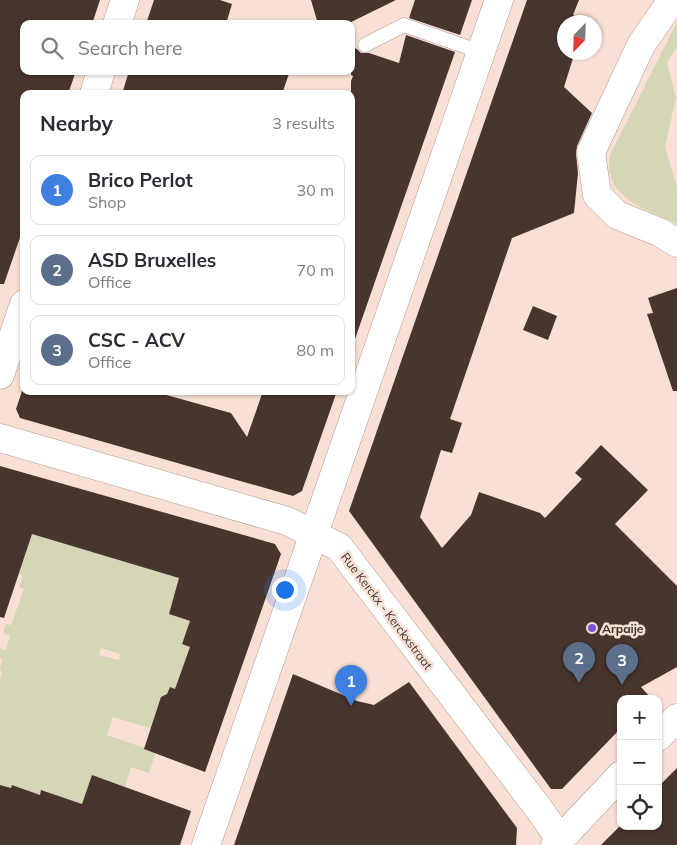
<!DOCTYPE html>
<html lang="en">
<head>
<meta charset="utf-8">
<style>
	body { margin:0; font-family:Mulish,sans-serif; background:#f7f7f7; color:#2b2b33 }
	.controls { position:absolute; right:15px; bottom:15px; display:grid; overflow:hidden; border-radius:10px; box-shadow:0 1px 4px #0004 }
	.controls button { width:45px; height:45px; display:grid; place-items:center; padding:0; border:0; border-bottom:1px solid #e1e1e2; background:#fff; color:#2b2b33; font:25px sans-serif }
	.compass { position:absolute; left:557px; top:15px; width:45px; height:45px; border-radius:50%; background:#fff; box-shadow:0 1px 4px #0004; rotate:203deg }
	.you { position:absolute; left:284px; top:589px; width:18px; height:18px; margin:-12px; border:4px solid #fff; border-radius:50%; background:#1a73e8; box-shadow:0 0 0 8px #1a73e833 }
	.badge { display:grid; place-items:center; width:32px; height:32px; border-radius:50%; background:#1a73e8; color:#fff; font-size:16px; font-weight:700 }
	.pin { position:absolute; translate:-50% -41px; filter:drop-shadow(0 1px 2px #0008) }
	.pin::after { content:''; position:absolute; top:26px; width:18px; height:15px; background:inherit; clip-path:polygon(0 0,100% 0,50% 100%) }
	.list { margin:0; padding:0; list-style:none }
	h2 { display:flex; justify-content:space-between; align-items:center; height:65px; margin:0; padding:0 20px; font-size:21px }
	h2 small { font-size:16px; font-weight:400; color:#7c7c81 }
	.list li { display:grid; grid-template-columns:32px 1fr auto; gap:15px; align-items:center; box-sizing:border-box; height:70px; margin:0 10px 10px; padding:0 10px; border:1px solid #e1e1e2; border-radius:10px }
	.list b { display:block; font-size:19px; white-space:nowrap }
	.list p { margin:0; font-size:16px; white-space:nowrap; color:#7c7c81 }
	.list em { font-size:16px; font-style:normal; color:#7c7c81 }
	.icon { flex:none; width:28px; height:28px; fill:none; stroke:currentColor; stroke-width:2; stroke-linecap:round; stroke-linejoin:round }
	.map { position:relative; flex:none; width:677px; height:845px; overflow:hidden }
	.search { position:absolute; background:#fff; box-shadow:0 1px 4px #0004; left:20px; top:20px; width:335px; height:55px; display:flex; align-items:center; gap:12px; box-sizing:border-box; padding:0 18px; border-radius:10px; color:#7c7c81; font-size:19px }
	.panel { position:absolute; background:#fff; box-shadow:0 1px 4px #0004; left:20px; top:90px; width:335px; height:305px; border-radius:10px }
	.map>svg:first-child { display:block }
	.green { fill:#d4d6b5; fill-rule:evenodd }
	.building { fill:#48352e }
	.lines { fill:none; stroke-linecap:round; stroke-linejoin:round }
	.lane-casing { stroke:#b29b90; stroke-width:15 }
	.street-casing { stroke:#b29b90; stroke-width:29 }
	.secondary-casing { stroke:#b29b90; stroke-width:29 }
	.lane { stroke:#fff; stroke-width:14 }
	.street { stroke:#fff; stroke-width:28 }
	.secondary { stroke:#fff; stroke-width:28 }
	.poi-dot { fill:#7057d1; stroke:#f9e0d5; stroke-width:2 }
	.labels { text-anchor:middle; dominant-baseline:central; stroke-width:5; stroke-linejoin:round; paint-order:stroke }
	.street-label { font-size:12px; fill:#3d342f; stroke:#f9e0d5 }
	.poi-label { font-size:12px; font-weight:bold; fill:#3d342f; stroke:#f9e0d5; text-anchor:start }
</style>
</head>
<body>
<div class="map">
<svg width="677" height="845" viewBox="0 0 677 845">
	<rect width="100%" height="100%" fill="#f9e0d5"/>
	<!-- green -->
	<path class="green" d="M 677,22 L 677,47 L 667,62 L 676,98 L 665,147 L 677,187 L 677,224 C 646,209 602,198 610,155 Z
		M 19,524 L 48,539 L 59,542 L 187,566 L 169,614 L 199,625 L 195,636 L 186,633 L 182,643 L 203,651 L 195,674 L 182,669 L 175,689 L 170,687 L 156,730 L 113,717 L 107,735 L 156,752 L 149,773 L 131,767 L 125,787 L 92,775 L 77,820 L 56,795 L 42,790 L 37,802 L 25,789 L 12,785 L 11,788 L 0,785 L 0,679 L 2,672 L 0,670 L 2,659 L 0,658 L 0,648 L 6,650 L 10,636 L 3,633 L 6,624 L 11,625 L 24,589 L 19,587 L 23,576 L 19,574 L 27,551 L 24,550 ZM 101,648 L 120,654 L 119,660 L 99,655 Z"/>
	<!-- building -->
	<path class="building" d="M 0,0 L 100,0 L 92,24 L 24,24 L 24,71 L 76,71 L 68,94 L 24,94 L 24,226 L 4,284 L 0,284 Z
		M 154,0 L 220,0 L 232,4 L 226,24 L 146,24 Z
		M 311,0 L 396,0 L 347,24 L 318,24 Z
		M 415,0 L 472,0 L 460,35 L 409,18 Z
		M 527,0 L 579,0 L 573,15 L 580,18 L 579,22 L 564,22 L 564,52 L 575,52 L 564,87 L 592,113 L 577,146 L 576,154 L 578,173 L 574,213 L 512,238 L 450,419 L 462,423 L 452,453 L 441,450 L 420,517 L 442,548 L 471,515 L 479,492 L 540,513 L 545,518 L 582,479 L 575,473 L 601,445 L 648,490 L 615,524 L 677,586 L 677,667 L 641,687 L 652,699 L 621,699 L 621,728 L 562,789 L 551,789 L 349,511 Z
		M 406,35 L 455,52 L 355,339 L 351,339 L 351,81 L 353,76 L 351,75 L 351,47 L 357,49 L 361,53 L 369,53 L 399,63 Z
		M 129,71 L 290,71 L 282,94 L 122,94 Z
		M 677,288 L 677,391 L 673,391 L 647,314 L 653,313 L 648,298 Z
		M 533,306 L 557,316 L 548,340 L 523,330 Z
		M 22,391 L 152,391 L 231,413 L 247,437 L 263,391 L 337,391 L 302,491 L 293,496 L 20,418 L 16,409 Z
		M 0,466 L 275,544 L 281,554 L 205,772 L 144,749 L 161,697 L 167,694 L 170,687 L 175,689 L 190,647 L 182,644 L 190,621 L 169,614 L 179,578 L 32,534 L 4,618 L 0,617 Z
		M 293,674 L 357,701 L 374,705 L 409,682 L 517,828 L 516,845 L 234,845 Z
		M 677,768 L 677,845 L 601,845 L 621,825 L 658,826 L 658,787 Z
		M 92,775 L 191,811 L 180,845 L 0,845 L 0,785 L 11,788 L 12,785 L 40,795 L 41,790 L 82,804 Z"/>
	<g class="lines">
		<defs>
			<path id="lane" d="M 365,45 L 404,25 L 481,52"/>
			<path id="street" d="M 672,0 L 641,45 L 591,152 L 597,195 L 617,215 L 659,232 L 677,243
				M 117,24 L 125,0
				M 94,94 L 101,71
				M 0,375 L 24,304
				M 206,845 L 499,0"/>
			<path id="secondary" d="M 0,438 L 287,521 L 339,547 L 539,809 L 560,839
				M 658,737 L 677,718
				M 555,845 L 621,775"/>
		</defs>
		<!-- lane casing -->
		<use href="#lane" class="lane-casing"/>
		<!-- street casing -->
		<use href="#street" class="street-casing"/>
		<!-- secondary casing -->
		<use href="#secondary" class="secondary-casing"/>
		<!-- lane -->
		<use href="#lane" class="lane"/>
		<!-- street -->
		<use href="#street" class="street"/>
		<!-- secondary -->
		<use href="#secondary" class="secondary"/>
	</g>
	<!-- markers -->
	<circle class="poi-dot" cx="592" cy="628" r="5"/>
	<g class="labels">
		<!-- street labels -->
		<g class="street-label">
			<text transform="translate(387 611) rotate(53)">Rue Kerckx - Kerckxstraat</text>
		</g>
		<!-- poi labels -->
		<g class="poi-label">
			<text x="602" y="628">Arpaije</text>
		</g>
	</g>
</svg>
<div class="controls">
<button>+</button>
<button>−</button>
<button><svg class="icon" aria-label="locate" viewBox="0 0 24 24"><circle cx="12" cy="12" r="6"/><path d="M12 2v4M12 18v4M2 12h4M18 12h4"/></svg></button>
</div>
<svg class="compass" viewBox="-18 -18 36 36"><path d="M0-13l5 13h-10z" fill="#e53935"/><path d="M0 13l5-13h-10z" fill="#7c7c81"/></svg>
<div class="you"></div>
<div class="pin badge" style="left:351px;top:706px;background:#3f7fe0">1</div>
<div class="pin badge" style="left:579px;top:683px;background:#5c6f8a">2</div>
<div class="pin badge" style="left:622px;top:685px;background:#5c6f8a">3</div>
<div class="search"><svg class="icon" aria-label="search" viewBox="0 0 24 24"><circle cx="10" cy="10" r="6"/><path d="M15 15l6 6"/></svg>Search here</div>
<section class="panel">
<h2>Nearby<small>3 results</small></h2>
<ul class="list">
<li><span class="badge" style="background:#3f7fe0">1</span><div><b>Brico Perlot</b><p>Shop</p></div><em>30 m</em></li>
<li><span class="badge" style="background:#5c6f8a">2</span><div><b>ASD Bruxelles</b><p>Office</p></div><em>70 m</em></li>
<li><span class="badge" style="background:#5c6f8a">3</span><div><b>CSC - ACV</b><p>Office</p></div><em>80 m</em></li>
</ul>
</section>
</div>
</body>
</html>
